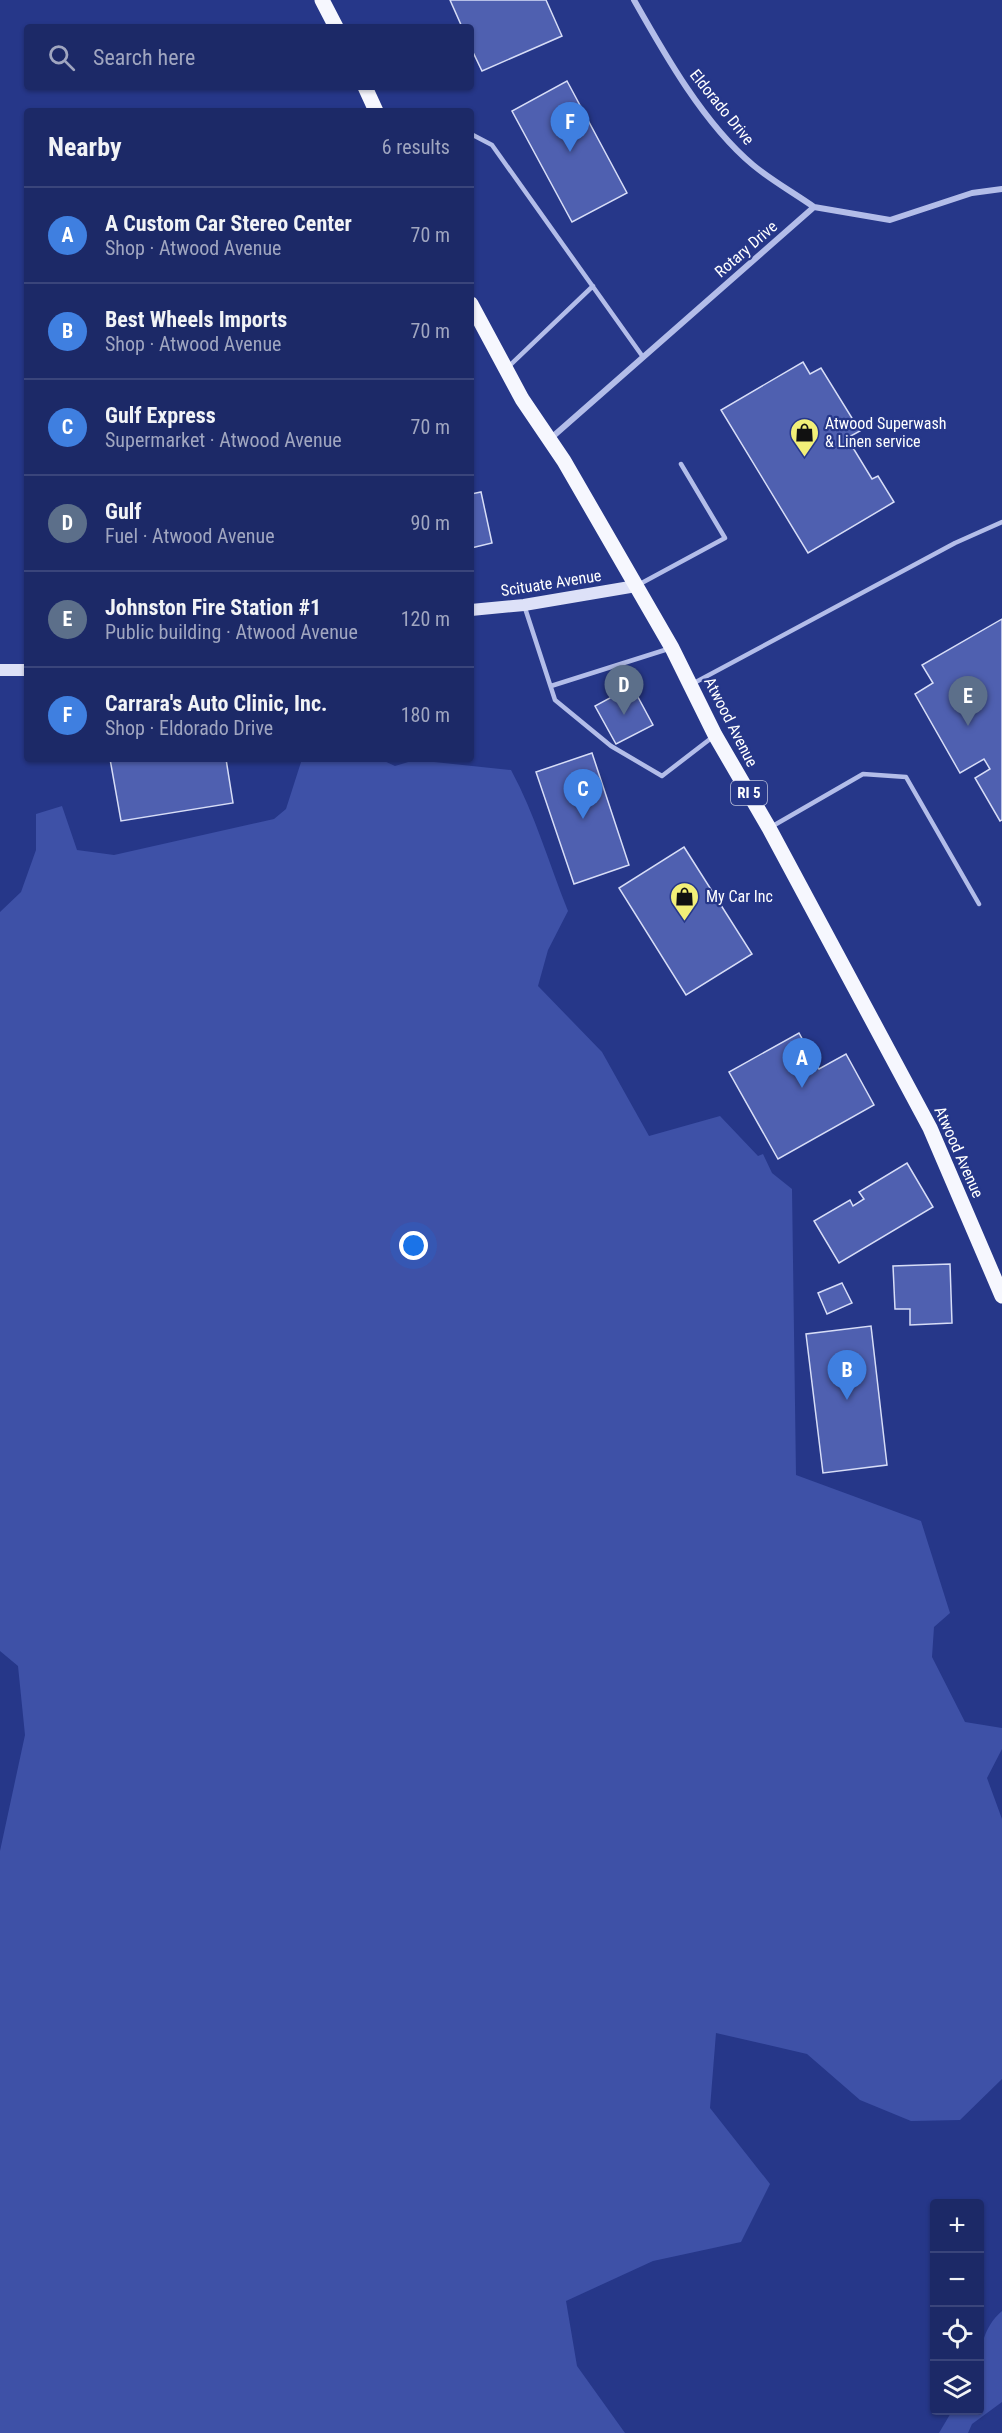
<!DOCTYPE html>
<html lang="en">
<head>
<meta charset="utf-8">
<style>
	body { margin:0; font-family:"Roboto Condensed",sans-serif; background:#293570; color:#f1f3f6 }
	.controls { position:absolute; right:18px; bottom:18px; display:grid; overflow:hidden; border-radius:6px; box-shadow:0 2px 4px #0004 }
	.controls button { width:54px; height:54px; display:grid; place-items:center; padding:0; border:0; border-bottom:2px solid #3a457b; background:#1c2967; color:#f1f3f6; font:30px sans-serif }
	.you { position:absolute; left:414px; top:1246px; width:21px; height:21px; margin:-15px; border:4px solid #fff; border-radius:50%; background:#1a73e8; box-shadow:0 0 0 9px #1a73e833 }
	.badge { display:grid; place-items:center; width:39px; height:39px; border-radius:50%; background:#f2ef78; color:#fff; font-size:20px; font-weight:700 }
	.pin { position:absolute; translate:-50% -50px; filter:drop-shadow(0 2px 3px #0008) }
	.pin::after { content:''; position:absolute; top:32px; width:21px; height:18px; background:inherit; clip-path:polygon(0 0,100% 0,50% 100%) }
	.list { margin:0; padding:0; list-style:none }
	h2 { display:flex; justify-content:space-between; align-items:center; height:78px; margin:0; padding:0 24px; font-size:26px }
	h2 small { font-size:20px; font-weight:400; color:#a0a6c0 }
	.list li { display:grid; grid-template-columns:39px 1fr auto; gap:18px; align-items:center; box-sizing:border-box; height:96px; padding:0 24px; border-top:2px solid #3a457b }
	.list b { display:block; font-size:22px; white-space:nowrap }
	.list p { margin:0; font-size:20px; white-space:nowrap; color:#a0a6c0 }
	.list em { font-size:20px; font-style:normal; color:#a0a6c0 }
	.icon { flex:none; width:33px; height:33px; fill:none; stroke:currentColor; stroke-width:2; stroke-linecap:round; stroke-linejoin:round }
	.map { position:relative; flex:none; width:1002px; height:2433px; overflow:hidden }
	.search { position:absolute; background:#1c2967; box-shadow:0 2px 4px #0004; left:24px; top:24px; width:450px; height:66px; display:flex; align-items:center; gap:15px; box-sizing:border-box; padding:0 21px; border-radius:6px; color:#a0a6c0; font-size:22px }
	.panel { position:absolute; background:#1c2967; box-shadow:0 2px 4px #0004; left:24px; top:108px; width:450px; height:654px; border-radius:6px }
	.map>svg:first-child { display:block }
	.green { fill:#3e51a7 }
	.building { fill:#4f60b0; stroke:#d7ddf7; stroke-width:1.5 }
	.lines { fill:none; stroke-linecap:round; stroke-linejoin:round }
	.lane { stroke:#b3bde9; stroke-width:4.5 }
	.street { stroke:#b3bde9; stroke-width:6 }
	.secondary { stroke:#dde1f8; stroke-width:12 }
	.primary { stroke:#f6f7fe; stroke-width:15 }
	.labels { text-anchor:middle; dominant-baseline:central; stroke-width:4.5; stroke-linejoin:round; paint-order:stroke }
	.shield { fill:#263789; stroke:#bec3dc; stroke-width:1.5 }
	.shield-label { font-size:15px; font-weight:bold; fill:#fff }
	.street-label { font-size:16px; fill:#fff; stroke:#263789 }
	.poi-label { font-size:16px; fill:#fff; stroke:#263789; text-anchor:start }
</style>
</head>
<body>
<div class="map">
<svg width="1002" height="2433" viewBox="0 0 1002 2433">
	<rect width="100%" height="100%" fill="#263789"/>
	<!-- green -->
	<path class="green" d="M 302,759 L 380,759 L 395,766 L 415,760 L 511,770 C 535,814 549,864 568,911 L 548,950 L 538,986 L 602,1052 L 649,1136 L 720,1116 L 758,1156 L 763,1154 L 772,1173 L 792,1189 L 796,1475 L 921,1521 L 950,1613 L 934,1627 L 932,1657 L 965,1722 L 1002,1728 L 1002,1749 L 987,1778 L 1002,1819 L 1002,2079 L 960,2120 L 911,2121 L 860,2100 L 807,2054 L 716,2033 L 710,2108 L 770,2184 L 741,2242 L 653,2261 L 566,2301 L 577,2366 L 625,2433 L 0,2433 L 0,1851 L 25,1735 L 18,1666 L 0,1651 L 0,912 L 21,892 L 36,850 L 36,814 L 62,806 L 77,850 L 114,855 L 274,819 L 286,809 Z
		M 1002,2311 L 1002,2402 L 972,2424 L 968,2433 L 939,2433 L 952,2411 L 980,2410 C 980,2375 973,2336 1002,2311 Z"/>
	<!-- building -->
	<path class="building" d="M 450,0 L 546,0 L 562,36 L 482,71 L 471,48 L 471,27 L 462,27 Z
		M 567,81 L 627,193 L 572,222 L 512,111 Z
		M 803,362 L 810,374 L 821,368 L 860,431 L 847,438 L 872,479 L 878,476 L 894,502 L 808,553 L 721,410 Z
		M 481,492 L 492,543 L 471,548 L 471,494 Z
		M 1002,619 L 1002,820 L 1000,821 L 975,778 L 990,769 L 984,759 L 960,773 L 915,694 L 933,683 L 922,665 Z
		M 632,686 L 653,725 L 616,744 L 595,706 Z
		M 592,753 L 629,865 L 574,884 L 536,772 Z
		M 110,759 L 226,759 L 233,803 L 121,821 Z
		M 684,847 L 752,954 L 686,995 L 619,888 Z
		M 799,1033 L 819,1069 L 846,1054 L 874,1105 L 778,1159 L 729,1072 Z
		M 907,1163 L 933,1207 L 839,1263 L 814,1221 L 850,1200 L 853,1206 L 864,1199 L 859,1192 Z
		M 950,1264 L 952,1323 L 910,1325 L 910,1309 L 895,1309 L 893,1266 Z
		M 842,1283 L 852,1303 L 827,1314 L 818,1293 Z
		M 871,1326 L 887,1465 L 823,1473 L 806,1334 Z"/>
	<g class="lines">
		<!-- lane -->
		<path class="lane" d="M 471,134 L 492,145 L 643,357
			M 508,367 L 593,286
			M 638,585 L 725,538 L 681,464
			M 525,608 L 555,700 L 611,746 L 662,776 L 714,736
			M 694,683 L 955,543 L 1002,522
			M 551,686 L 668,649
			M 771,827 L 863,774 L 906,777 L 979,904"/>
		<!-- street -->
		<path class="street" d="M 634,0 C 665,55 704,124 753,165 C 771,180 794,193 814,207
			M 550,439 L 814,207 L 890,220 L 972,193 L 1002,189"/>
		<!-- secondary -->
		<path class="secondary" d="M 471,610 L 524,605 L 636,586
			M 0,670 L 27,670"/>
		<!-- primary -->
		<path class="primary" d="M 322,0 L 336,27
			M 365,87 L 376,111
			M 471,304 L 522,399 L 564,461 L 672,648 L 715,735 L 769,828 L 930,1128 L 1002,1296"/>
	</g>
	<!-- icons -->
	<defs>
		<symbol id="shop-pin" viewBox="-11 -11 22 30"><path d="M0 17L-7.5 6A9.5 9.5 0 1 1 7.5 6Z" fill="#f2ef78" stroke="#263789"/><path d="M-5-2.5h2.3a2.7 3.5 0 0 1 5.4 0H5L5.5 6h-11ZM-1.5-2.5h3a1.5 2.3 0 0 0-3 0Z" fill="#111"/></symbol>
	</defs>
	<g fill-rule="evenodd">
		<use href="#shop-pin" x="788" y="416" width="33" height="45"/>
		<use href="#shop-pin" x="668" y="880" width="33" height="45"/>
	</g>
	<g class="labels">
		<!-- shield labels -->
		<rect class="shield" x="731" y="781" width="36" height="24" rx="4.5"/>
		<g class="shield-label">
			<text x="749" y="793">RI 5</text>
		</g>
		<!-- street labels -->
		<g class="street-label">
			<text transform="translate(722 107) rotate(51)">Eldorado Drive</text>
			<text transform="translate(746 249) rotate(-41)">Rotary Drive</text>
			<text transform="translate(551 583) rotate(-9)">Scituate Avenue</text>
			<text transform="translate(731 722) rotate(63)">Atwood Avenue</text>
			<text transform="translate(959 1152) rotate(66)">Atwood Avenue</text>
		</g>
		<!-- poi labels -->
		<g class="poi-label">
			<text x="825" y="423">Atwood Superwash<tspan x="825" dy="18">&amp; Linen service</tspan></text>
			<text x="706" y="896">My Car Inc</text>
		</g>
	</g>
</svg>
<div class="controls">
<button>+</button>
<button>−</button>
<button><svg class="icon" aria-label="locate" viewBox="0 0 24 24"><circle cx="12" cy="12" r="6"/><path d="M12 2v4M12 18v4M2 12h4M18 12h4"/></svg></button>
<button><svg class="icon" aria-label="layers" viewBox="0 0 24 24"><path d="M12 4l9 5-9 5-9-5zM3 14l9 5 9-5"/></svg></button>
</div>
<div class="you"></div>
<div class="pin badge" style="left:802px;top:1088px;background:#3f7fe0">A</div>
<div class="pin badge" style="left:847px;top:1400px;background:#3f7fe0">B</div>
<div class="pin badge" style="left:583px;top:819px;background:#3f7fe0">C</div>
<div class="pin badge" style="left:624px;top:715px;background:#5c6f8a">D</div>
<div class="pin badge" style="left:968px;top:726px;background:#5c6f8a">E</div>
<div class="pin badge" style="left:570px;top:152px;background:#3f7fe0">F</div>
<div class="search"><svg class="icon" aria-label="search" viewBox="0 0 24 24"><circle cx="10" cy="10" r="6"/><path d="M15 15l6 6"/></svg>Search here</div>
<section class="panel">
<h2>Nearby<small>6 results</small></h2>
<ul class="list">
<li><span class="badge" style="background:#3f7fe0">A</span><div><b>A Custom Car Stereo Center</b><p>Shop · Atwood Avenue</p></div><em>70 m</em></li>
<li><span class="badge" style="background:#3f7fe0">B</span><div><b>Best Wheels Imports</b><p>Shop · Atwood Avenue</p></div><em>70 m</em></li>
<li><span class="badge" style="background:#3f7fe0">C</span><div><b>Gulf Express</b><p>Supermarket · Atwood Avenue</p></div><em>70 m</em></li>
<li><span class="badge" style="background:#5c6f8a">D</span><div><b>Gulf</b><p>Fuel · Atwood Avenue</p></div><em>90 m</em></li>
<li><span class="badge" style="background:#5c6f8a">E</span><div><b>Johnston Fire Station #1</b><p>Public building · Atwood Avenue</p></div><em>120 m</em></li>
<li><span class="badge" style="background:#3f7fe0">F</span><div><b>Carrara's Auto Clinic, Inc.</b><p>Shop · Eldorado Drive</p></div><em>180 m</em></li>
</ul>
</section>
</div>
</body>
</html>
